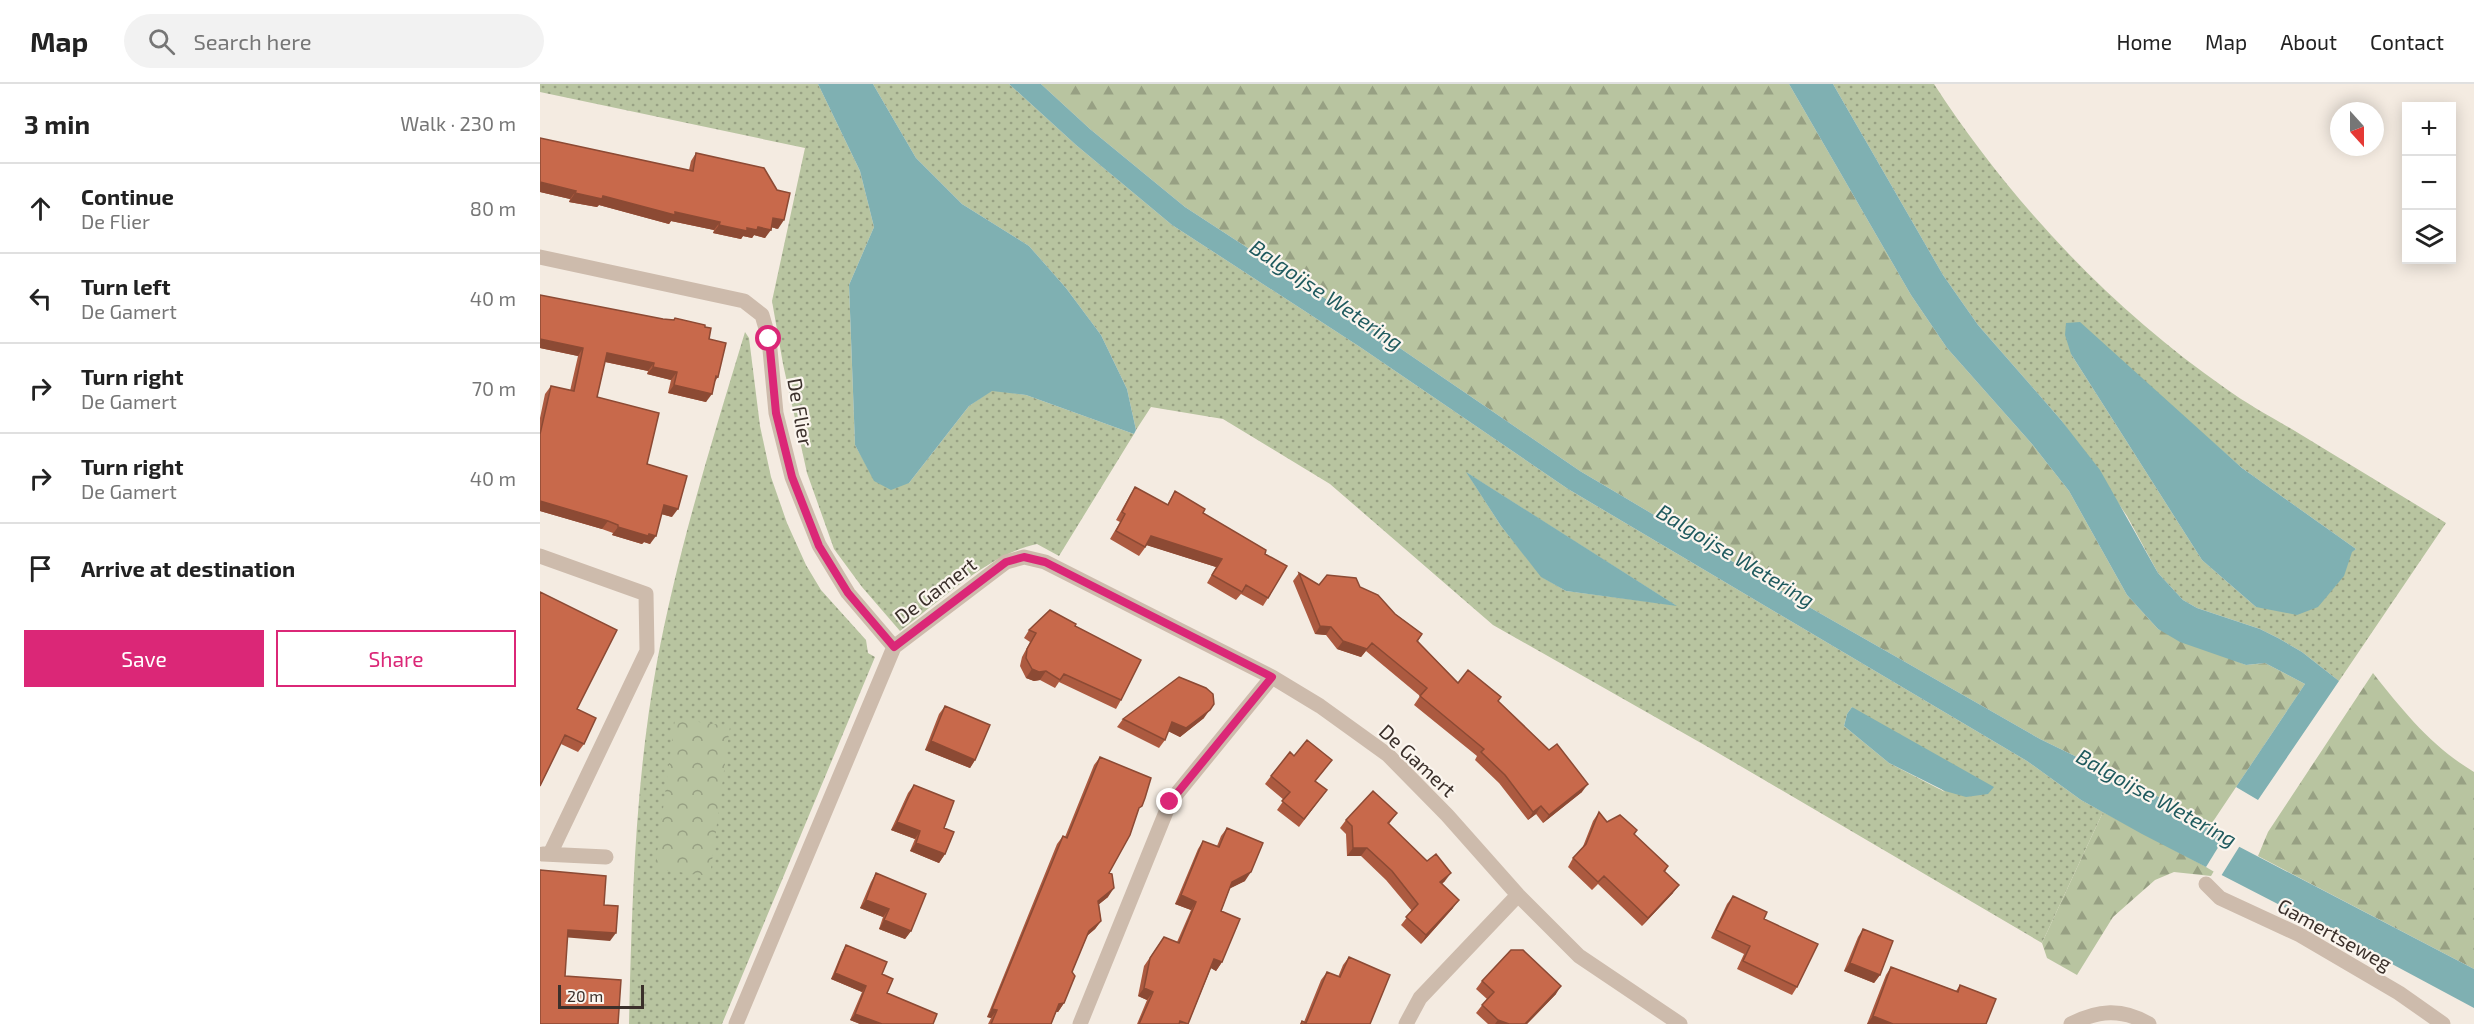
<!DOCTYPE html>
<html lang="en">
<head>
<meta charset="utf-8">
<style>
	body { margin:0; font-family:"Exo 2",sans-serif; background:#f2f2f2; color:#222 }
	.controls { position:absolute; right:18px; top:18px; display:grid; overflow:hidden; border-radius:0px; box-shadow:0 3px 15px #0003 }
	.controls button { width:54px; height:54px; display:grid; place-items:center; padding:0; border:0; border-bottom:2px solid #e0e0e0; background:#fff; color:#222; font:30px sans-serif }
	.compass { position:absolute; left:1790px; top:18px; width:54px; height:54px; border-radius:50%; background:#fff; box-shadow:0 3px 15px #0003; rotate:159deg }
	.scale { position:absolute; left:18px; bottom:15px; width:86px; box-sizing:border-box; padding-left:6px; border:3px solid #3b302b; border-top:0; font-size:16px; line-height:21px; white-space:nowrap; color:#3b302b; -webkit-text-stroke:4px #fbf5ee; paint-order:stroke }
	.stop { position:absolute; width:18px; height:18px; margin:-14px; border:4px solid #db2777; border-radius:50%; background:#fff }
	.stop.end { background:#db2777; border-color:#fff; box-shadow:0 2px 6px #0008 }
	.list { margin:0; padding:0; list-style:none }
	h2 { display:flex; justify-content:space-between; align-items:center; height:78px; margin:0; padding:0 24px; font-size:26px }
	h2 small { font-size:20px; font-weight:400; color:#767676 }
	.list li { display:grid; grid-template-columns:39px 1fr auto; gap:18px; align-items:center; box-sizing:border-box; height:90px; padding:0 24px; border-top:2px solid #e0e0e0 }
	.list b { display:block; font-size:22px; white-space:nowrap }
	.list p { margin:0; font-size:20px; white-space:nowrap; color:#767676 }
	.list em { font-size:20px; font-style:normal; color:#767676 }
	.actions { display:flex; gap:12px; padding:18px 24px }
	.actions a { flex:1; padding:14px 0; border:2px solid #db2777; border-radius:0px; text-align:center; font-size:21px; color:#db2777 }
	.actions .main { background:#db2777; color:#fff }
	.icon { flex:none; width:33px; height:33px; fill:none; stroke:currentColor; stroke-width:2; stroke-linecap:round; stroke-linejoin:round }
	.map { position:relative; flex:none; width:1934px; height:940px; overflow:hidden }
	header { display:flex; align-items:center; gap:36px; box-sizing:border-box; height:84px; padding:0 30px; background:#fff; border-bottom:2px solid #e0e0e0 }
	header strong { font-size:28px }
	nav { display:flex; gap:33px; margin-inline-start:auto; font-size:21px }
	.search { width:420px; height:54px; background:#f2f2f2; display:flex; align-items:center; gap:15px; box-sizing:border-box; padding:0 21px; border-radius:33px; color:#767676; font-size:22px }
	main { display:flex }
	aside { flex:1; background:#fff }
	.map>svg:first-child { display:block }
	.grass { fill:url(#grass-dots); fill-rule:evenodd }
	.forest { fill:url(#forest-firs) }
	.park { fill:url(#park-crowns) }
	.water { fill:#7fb0b2 }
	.pier { fill:#f4ebe1 }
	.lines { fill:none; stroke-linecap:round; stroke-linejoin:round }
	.minor { stroke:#cdbbac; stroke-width:15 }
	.wall { fill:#ac5a40 }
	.shaded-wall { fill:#8c4a34 }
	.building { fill:#c8694b; stroke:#8c4a34; stroke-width:1.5 }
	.route { stroke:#db2777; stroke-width:8 }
	.labels { text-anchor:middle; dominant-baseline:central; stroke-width:4.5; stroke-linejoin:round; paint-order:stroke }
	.street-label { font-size:20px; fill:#3b302b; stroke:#fbf5ee }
	.water-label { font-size:21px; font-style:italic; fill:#1f5a5e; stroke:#fbf5ee }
</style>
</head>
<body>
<header>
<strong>Map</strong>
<div class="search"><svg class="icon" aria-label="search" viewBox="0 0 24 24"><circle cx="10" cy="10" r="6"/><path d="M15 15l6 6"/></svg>Search here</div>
<nav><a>Home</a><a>Map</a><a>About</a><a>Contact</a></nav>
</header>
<main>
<aside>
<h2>3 min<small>Walk · 230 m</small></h2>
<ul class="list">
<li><svg class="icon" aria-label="ahead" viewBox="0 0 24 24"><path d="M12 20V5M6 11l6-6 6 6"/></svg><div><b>Continue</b><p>De Flier</p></div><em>80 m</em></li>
<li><svg class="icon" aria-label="left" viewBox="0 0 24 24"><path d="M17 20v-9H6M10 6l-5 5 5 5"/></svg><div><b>Turn left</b><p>De Gamert</p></div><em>40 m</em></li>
<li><svg class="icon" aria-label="right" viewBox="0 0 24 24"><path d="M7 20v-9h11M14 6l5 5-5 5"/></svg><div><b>Turn right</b><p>De Gamert</p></div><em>70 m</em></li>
<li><svg class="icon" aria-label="right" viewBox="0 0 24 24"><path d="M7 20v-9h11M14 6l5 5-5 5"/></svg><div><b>Turn right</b><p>De Gamert</p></div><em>40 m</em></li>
<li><svg class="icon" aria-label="arrive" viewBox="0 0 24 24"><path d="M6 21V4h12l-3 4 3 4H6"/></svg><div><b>Arrive at destination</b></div></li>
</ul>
<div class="actions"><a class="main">Save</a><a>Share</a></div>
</aside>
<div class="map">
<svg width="1934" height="940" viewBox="0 0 1934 940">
	<defs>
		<pattern id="grass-dots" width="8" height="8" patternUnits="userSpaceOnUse" patternTransform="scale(1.5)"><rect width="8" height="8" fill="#b8c4a0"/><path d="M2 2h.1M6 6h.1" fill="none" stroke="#97a083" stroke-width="1.8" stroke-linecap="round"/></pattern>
		<pattern id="forest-firs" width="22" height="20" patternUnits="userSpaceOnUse" patternTransform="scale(1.5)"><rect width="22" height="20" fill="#b8c4a0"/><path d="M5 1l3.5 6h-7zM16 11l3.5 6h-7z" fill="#97a083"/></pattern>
		<pattern id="park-crowns" width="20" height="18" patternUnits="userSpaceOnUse" patternTransform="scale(1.5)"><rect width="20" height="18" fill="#b8c4a0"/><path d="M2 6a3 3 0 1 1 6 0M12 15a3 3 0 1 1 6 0" fill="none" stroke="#97a083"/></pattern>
	</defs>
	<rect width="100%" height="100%" fill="#f4ebe1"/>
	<!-- grass -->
	<path class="grass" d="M 0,0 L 278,0 L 320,87 L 334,143 L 309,201 L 315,361 L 335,397 L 369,399 L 429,322 L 452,306 L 486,311 L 594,350 L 519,472 L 497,460 C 449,470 400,517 360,547 L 322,503 L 294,465 L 267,389 L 243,280 L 232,217 L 265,64 L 0,8 Z
		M 333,0 L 469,0 L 536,61 L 632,141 L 820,263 L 1028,405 L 1487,677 L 1541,716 L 1563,728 L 1502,859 L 1168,663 L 953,541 L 790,400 L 683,335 L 611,323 L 596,346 L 587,305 L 561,251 L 526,204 L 489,162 L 422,120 L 376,74 ZM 927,389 L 1135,521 L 1026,507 L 1002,493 L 961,442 ZM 1312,623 L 1405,708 L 1349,679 L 1304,642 L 1307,630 Z
		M 1293,0 L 1394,0 C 1470,117 1570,224 1685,304 C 1707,320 1731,333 1755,347 C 1805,378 1856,408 1906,439 L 1799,597 L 1762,568 L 1738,554 L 1720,545 L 1657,524 L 1643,516 L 1618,489 L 1587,432 L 1521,336 L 1438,241 L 1403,191 ZM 1531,270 L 1621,313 L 1702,384 L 1816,465 L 1716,523 L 1662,476 Z
		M 205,248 L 209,254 L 220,342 L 231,393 L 247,439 L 266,481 L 281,506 L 326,556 L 328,569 L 335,573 L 182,940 L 89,940 C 92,818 95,698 117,578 C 138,466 172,357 205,248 Z"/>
	<!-- forest -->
	<path class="forest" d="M 501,0 L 1249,0 L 1371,211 L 1407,264 L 1492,360 L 1529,407 L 1587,511 L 1618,545 L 1706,581 L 1725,579 L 1765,600 L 1672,739 L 1500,655 L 1276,527 L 1040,387 L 832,245 L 645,123 L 550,45 Z
		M 1833,589 C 1863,627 1892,663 1934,688 L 1934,885 L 1718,772 L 1728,748 Z
		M 1563,728 L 1674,787 L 1671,792 L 1634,788 L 1615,796 L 1573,833 L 1537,891 L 1507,874 L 1502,859 Z"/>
	<!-- park -->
	<path class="park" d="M 135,635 L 190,642 L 170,792 L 115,785 Z"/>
	<!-- water -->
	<path class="water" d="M 278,0 L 333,0 L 376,74 L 422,120 L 489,162 L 526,204 L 561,251 L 587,305 L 596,346 L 594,350 L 486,311 L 452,307 L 429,322 L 369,399 L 351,406 L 334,397 L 315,361 L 309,201 L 334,143 L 320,87 Z
		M 469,0 L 501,0 L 550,45 L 645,123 L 832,245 L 1040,387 L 1276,527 L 1500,655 L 1672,739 L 1692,759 L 1934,885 L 1934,924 L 1796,850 L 1602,750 L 1541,716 L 1487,677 L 1028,405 L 820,263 L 632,141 L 536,61 Z
		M 1249,0 L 1293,0 L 1403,191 L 1438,241 L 1521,336 L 1560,386 L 1618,489 L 1643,516 L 1657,524 L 1720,545 L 1738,554 L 1762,568 L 1799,597 L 1718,716 L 1696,703 L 1765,600 L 1725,579 L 1706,581 L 1640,558 L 1618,545 L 1587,511 L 1529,407 L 1492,360 L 1407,264 L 1371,211 Z
		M 1540,238 L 1702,384 L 1816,465 L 1812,468 L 1804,492 L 1778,523 L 1757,531 L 1716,523 L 1662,476 L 1531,270 L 1525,251 L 1526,239 Z
		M 926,388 L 1137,522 L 1026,507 L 1001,493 L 961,442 Z
		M 1312,623 L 1454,703 L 1448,710 L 1426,713 L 1405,707 L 1349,679 L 1304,642 L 1307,630 Z"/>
	<!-- pier -->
	<path class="pier" d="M 1687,749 L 1701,760 L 1681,792 L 1666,783 Z"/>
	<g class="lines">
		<!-- minor -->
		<path class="minor" d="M 0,173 L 204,217 L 222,231 L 229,255 L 236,329 L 252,393 L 279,461 L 308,509 L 354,563
			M 0,472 L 106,510 L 107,567 L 10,770
			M 3,770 L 66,773
			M 1666,800 L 1680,814 L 1760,851 L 1859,909 L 1903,940
			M 196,940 L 354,563 L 466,478 L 484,473 L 505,478 L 732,593 L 780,622 L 848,671 L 907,731 L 978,811 L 1039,872 L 1140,940
			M 540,940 L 630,718 L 732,593
			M 866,940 L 880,914 L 978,811
			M 1531,940 C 1558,926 1582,924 1609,940"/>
	</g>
	<!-- wall -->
	<path class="wall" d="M 156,69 L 238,145 L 231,143 L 225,154 L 214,151 L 212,154 L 203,152 L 201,155 L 173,149 L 174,146 L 131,137 L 129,140 L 59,121 L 57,123 L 29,118 L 30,115 L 0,108 L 149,86 L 151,77 Z
		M 135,234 L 165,243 L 178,293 L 174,299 L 166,318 L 128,309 L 131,296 L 107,290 L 108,287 L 65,278 L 57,313 L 107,380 L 132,433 L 121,430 L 110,460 L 104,458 L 102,460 L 72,451 L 73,449 L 62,445 L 0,427 L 0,334 L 5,310 L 11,302 L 30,307 L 38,272 L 0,264 L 123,235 L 133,236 Z
		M 595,403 L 627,421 L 635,407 L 663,429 L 725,470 L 728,514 L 723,522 L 701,510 L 696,516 L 667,499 L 676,483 L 607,461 L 599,472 L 570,455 L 580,438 L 576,436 L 590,411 Z
		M 759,489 L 779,501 L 820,503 L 882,550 L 878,557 L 918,599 L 958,617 L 1042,708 L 1003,739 L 996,730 L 988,736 L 959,699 L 935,676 L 937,672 L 874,621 L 880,612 L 826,567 L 821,573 L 797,565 L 786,551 L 775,550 L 753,497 Z
		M 535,542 L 581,616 L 576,625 L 519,598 L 515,604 L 500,596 L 494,597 L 486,594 L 480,582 L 482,573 L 490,558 L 484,554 L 489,546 Z
		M 405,622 L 435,676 L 430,684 L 385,666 L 399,630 Z
		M 37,625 L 44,660 L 38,668 L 21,660 Z
		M 664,634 L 640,653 L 628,647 L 625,656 L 619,664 L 577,643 L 583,635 Z
		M 754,672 L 786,684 L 775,697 L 787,706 L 759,743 L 737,726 L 744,716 L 725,700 L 731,692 Z
		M 560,673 L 597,729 L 569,789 L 568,813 L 559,820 L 561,837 L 555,845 L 547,852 L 532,888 L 524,919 L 518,928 L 516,928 L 511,940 L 448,940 L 451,934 L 447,933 L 517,760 L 523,752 L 525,753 L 554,681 Z
		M 374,701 L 404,744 L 405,770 L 399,779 L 370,767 L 375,755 L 351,746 L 368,709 Z
		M 1059,728 L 1067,738 L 1094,750 L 1128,782 L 1125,788 L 1133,809 L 1102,842 L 1058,800 L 1052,806 L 1028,783 L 1033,774 L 1042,765 L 1053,737 Z
		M 857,729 L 849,740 L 905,797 L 902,800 L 913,824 L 881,860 L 861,841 L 872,827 L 846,796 L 821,772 L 807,772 L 806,750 L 800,744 L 806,736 Z
		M 687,744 L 705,797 L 690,804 L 681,827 L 682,878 L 676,887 L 671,884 L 648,940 L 597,940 L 607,916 L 598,912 L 604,882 L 624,853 L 637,858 L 651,826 L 635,820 L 658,765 L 663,757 L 677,762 L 681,752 Z
		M 336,789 L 371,847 L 365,855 L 339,845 L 343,833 L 320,824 L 331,798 Z
		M 1193,812 L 1224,835 L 1257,903 L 1252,911 L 1197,885 L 1204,870 L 1171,854 L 1187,820 Z
		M 1323,845 L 1340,891 L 1334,899 L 1304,887 L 1318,853 Z
		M 306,861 L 342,890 L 347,909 L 393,940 L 320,940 L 310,936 L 322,908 L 291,895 L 302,868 Z
		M 809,873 L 830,940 L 760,940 L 762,937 L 764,938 L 781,896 L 787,888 L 798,893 L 803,881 Z
		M 1351,883 L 1416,907 L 1420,901 L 1446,940 L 1327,940 L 1346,891 Z
		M 942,897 L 1016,910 L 987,940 L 948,940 L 936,929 L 947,915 L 936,905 Z"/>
	<!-- shaded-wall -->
	<path class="shaded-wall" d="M 0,98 L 36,107 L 30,115 L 0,108 Z
		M 35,109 L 63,112 L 180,138 L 174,146 L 131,137 L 129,140 L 59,121 L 57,123 L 29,118 Z
		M 233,134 L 244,136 L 238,145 L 227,142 Z
		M 179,141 L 207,144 L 218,143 L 231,146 L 225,154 L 214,151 L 212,154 L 203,152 L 201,155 L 173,149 Z
		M 0,255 L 43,264 L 38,272 L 0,264 Z
		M 67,269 L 114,279 L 108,287 L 61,277 Z
		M 113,283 L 137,288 L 131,296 L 107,290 Z
		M 134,301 L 172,310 L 166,318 L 128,309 Z
		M 0,417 L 68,437 L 62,445 L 0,427 Z
		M 124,421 L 138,425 L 132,433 L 118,429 Z
		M 78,443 L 109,450 L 116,452 L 110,460 L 104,458 L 102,460 L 72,451 Z
		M 611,452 L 682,475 L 676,483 L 606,461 Z
		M 780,542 L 791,543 L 786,551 L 775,550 Z
		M 803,557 L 832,559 L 821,573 L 797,565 Z
		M 492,585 L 506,587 L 500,596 L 494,597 L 486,594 Z
		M 674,620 L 664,634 L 640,653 L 626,646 L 632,638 Z
		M 391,657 L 435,676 L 430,684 L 385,666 Z
		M 1048,700 L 1042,708 L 1003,739 L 1009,731 Z
		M 1001,722 L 996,730 L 988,736 L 993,728 Z
		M 357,738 L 380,747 L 375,755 L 351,746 Z
		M 376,759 L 405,770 L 399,779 L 370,767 Z
		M 813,764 L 827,764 L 821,772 L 807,772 Z
		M 711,788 L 705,797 L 687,806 L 692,798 Z
		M 911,789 L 905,797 L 894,806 L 900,798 Z
		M 1139,801 L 1133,809 L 1102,842 L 1108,834 Z
		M 574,804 L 568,813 L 552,826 L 558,817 Z
		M 641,811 L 656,818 L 651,826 L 635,820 Z
		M 326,816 L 349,825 L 343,833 L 320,824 Z
		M 919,816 L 913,824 L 881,860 L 886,851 Z
		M 344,836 L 371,847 L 365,855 L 339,845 Z
		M 561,837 L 555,845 L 543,855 L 549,847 Z
		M 28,846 L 76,849 L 70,857 L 22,853 Z
		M 674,875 L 682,878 L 676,887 L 669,883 Z
		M 1310,879 L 1340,891 L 1334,899 L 1304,887 Z
		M 295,889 L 326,902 L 322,908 L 291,895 Z
		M 1021,902 L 1016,910 L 987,940 L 985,940 Z
		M 604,904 L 613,908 L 607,916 L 598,912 Z
		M 524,919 L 518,928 L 513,928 L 519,920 Z
		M 452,925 L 457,926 L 451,934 L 447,933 Z
		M 315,930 L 342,940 L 320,940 L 310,936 Z
		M 1333,932 L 1353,940 L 1327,940 Z
		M 958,936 L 969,940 L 955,940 Z"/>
	<!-- building -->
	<path class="building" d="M 0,54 L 153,87 L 156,69 L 224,84 L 237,106 L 250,109 L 244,136 L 233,134 L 231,146 L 218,143 L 217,146 L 207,144 L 207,147 L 179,141 L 180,138 L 135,128 L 135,131 L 63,112 L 62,115 L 35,109 L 36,107 L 0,98 Z
		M 0,211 L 123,235 L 134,236 L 135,234 L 165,241 L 165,243 L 171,244 L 169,255 L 186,259 L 178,293 L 176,292 L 172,310 L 134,301 L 137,288 L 113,283 L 114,279 L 67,269 L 57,313 L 119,329 L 107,380 L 147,392 L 138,425 L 124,421 L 116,452 L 109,450 L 108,452 L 78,443 L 78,441 L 68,437 L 0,417 L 0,350 L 11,302 L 34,307 L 43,264 L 0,255 Z
		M 595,403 L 628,421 L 635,407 L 665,425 L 663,429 L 726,466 L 725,470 L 747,482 L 728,514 L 706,501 L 702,508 L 672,491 L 682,475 L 611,452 L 605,463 L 576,447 L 585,430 L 582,428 Z
		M 759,489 L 779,501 L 787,491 L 816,494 L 820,503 L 838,511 L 855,530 L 882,550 L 877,557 L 918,599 L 928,586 L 961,613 L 958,617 L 1009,666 L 1017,660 L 1048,700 L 1009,731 L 1001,722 L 993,728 L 965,691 L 941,668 L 944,665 L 880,612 L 887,604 L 832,559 L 827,565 L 803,557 L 791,543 L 780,542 Z
		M 0,508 L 77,546 L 37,625 L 56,634 L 44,660 L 25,651 L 0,702 Z
		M 510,526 L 536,540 L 535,542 L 601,576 L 581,616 L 524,590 L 520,596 L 506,587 L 499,588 L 492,585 L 486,574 L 487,565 L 496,549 L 489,546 Z
		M 639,593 L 666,604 L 673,610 L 674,620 L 670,626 L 646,644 L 632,638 L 625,656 L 583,635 Z
		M 405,622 L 450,641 L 435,676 L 391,657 Z
		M 767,656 L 792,676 L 775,697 L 787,706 L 764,735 L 742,717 L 750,708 L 731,692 L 750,668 L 754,672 Z
		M 560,673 L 611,694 L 605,714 L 602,722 L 599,724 L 590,751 L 569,789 L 572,790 L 574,804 L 558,817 L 561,837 L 549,847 L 532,888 L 535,892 L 524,919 L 519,920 L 511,940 L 451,940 L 457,926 L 452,925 L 523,752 L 527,754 Z
		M 374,701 L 414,717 L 404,744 L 414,748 L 405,770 L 376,759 L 380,747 L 357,738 Z
		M 833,707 L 857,729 L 848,739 L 887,777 L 896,770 L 911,789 L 900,798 L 919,816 L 886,851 L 866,833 L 878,820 L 852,787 L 827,764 L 813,764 L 812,742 L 806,736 Z
		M 1059,728 L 1067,738 L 1080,731 L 1097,746 L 1094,750 L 1128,782 L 1124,787 L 1139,801 L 1108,834 L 1064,792 L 1058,798 L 1033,774 L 1046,760 Z
		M 687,744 L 723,759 L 711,788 L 692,798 L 681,827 L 700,835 L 682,878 L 674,875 L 648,940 L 640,937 L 639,940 L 599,940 L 613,908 L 604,904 L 610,874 L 624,853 L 639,859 L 656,818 L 641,811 L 663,757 L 679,763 Z
		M 0,786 L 66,792 L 64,821 L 78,822 L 76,849 L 28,846 L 25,892 L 81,896 L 78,940 L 0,940 Z
		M 336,789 L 386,810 L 371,847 L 344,836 L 349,825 L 326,816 Z
		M 1193,812 L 1227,828 L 1224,835 L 1278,860 L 1257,903 L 1203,877 L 1210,862 L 1176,846 Z
		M 1323,845 L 1353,857 L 1340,891 L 1310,879 Z
		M 306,861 L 347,878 L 342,890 L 353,895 L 347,909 L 397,930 L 393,940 L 342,940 L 315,930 L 326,902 L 295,889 Z
		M 971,866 L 983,866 L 1021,902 L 985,940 L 969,940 L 958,936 L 942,921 L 954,908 L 942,897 Z
		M 809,873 L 850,891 L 830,940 L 761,940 L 762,937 L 766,939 L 787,888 L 800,893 Z
		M 1351,883 L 1418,908 L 1420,901 L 1456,915 L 1446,940 L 1353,940 L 1333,932 Z"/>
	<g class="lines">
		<!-- route -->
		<path class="route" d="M 229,255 L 236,329 L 252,393 L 279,462 L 308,509 L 354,563 L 466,478 L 484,473 L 505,478 L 732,593 L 630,718"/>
	</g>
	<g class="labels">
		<!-- street labels -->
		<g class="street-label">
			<text transform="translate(261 328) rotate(80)">De Flier</text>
			<text transform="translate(395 506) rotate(-37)">De Gamert</text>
			<text transform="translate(878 676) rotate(43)">De Gamert</text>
			<text transform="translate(1795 850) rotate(29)">Gamertseweg</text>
		</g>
		<!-- water labels -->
		<g class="water-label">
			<text transform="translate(787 210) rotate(34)">Balgoijse Wetering</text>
			<text transform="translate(1196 471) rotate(31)">Balgoijse Wetering</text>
			<text transform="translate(1617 713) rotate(29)">Balgoijse Wetering</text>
		</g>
	</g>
</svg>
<div class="controls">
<button>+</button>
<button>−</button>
<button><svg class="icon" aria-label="layers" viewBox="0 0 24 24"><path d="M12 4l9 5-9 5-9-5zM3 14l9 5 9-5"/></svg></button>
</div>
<svg class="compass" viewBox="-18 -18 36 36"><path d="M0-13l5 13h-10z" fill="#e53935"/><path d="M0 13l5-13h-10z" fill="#767676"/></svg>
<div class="scale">20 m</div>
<div class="stop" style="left:229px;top:255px"></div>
<div class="stop end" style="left:630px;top:718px"></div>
</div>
</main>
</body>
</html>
